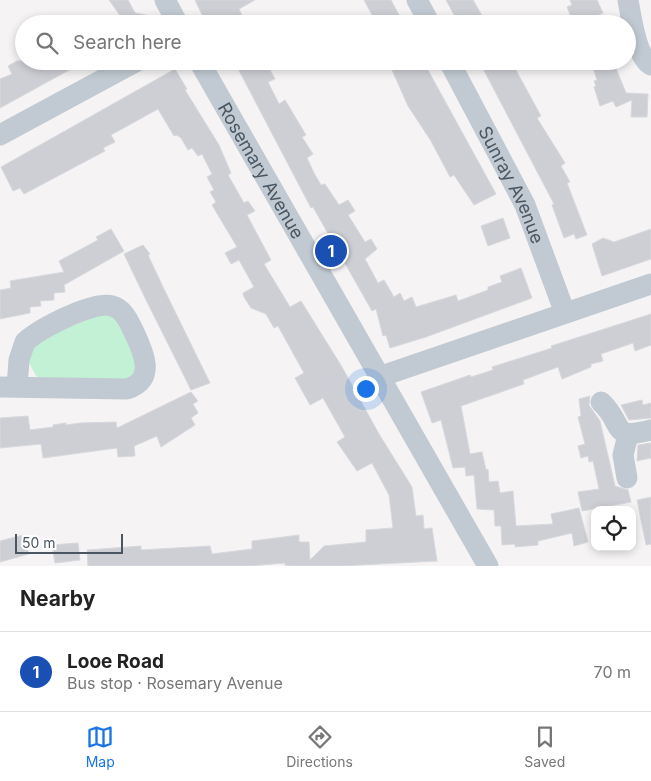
<!DOCTYPE html>
<html lang="en">
<head>
<meta charset="utf-8">
<style>
	body { margin:0; font-family:Inter,sans-serif; background:#f6f6f6; color:#222 }
	.controls { position:absolute; right:15px; bottom:15px; display:grid; overflow:hidden; border-radius:10px; box-shadow:0 2px 8px #0003 }
	.controls button { width:45px; height:45px; display:grid; place-items:center; padding:0; border:0; border-bottom:1px solid #e0e0e0; background:#fff; color:#222; font:25px sans-serif }
	.scale { position:absolute; left:15px; bottom:12px; width:108px; box-sizing:border-box; padding-left:5px; border:2px solid #4a5661; border-top:0; font-size:14px; line-height:18px; white-space:nowrap; color:#4a5661; -webkit-text-stroke:4px #fff; paint-order:stroke }
	.you { position:absolute; left:365px; top:388px; width:18px; height:18px; margin:-12px; border:4px solid #fff; border-radius:50%; background:#1a73e8; box-shadow:0 0 0 8px #1a73e833 }
	.badge { display:grid; place-items:center; width:32px; height:32px; border-radius:50%; background:#1a73e8; color:#fff; font-size:16px; font-weight:700 }
	.pin { position:absolute; translate:-50% -50%; border:2px solid #fff; box-shadow:0 1px 5px #0006 }
	.list { margin:0; padding:0; list-style:none }
	h2 { display:flex; justify-content:space-between; align-items:center; height:65px; margin:0; padding:0 20px; font-size:21px }
	h2 small { font-size:16px; font-weight:400; color:#767676 }
	.list li { display:grid; grid-template-columns:32px 1fr auto; gap:15px; align-items:center; box-sizing:border-box; height:80px; padding:0 20px; border-top:1px solid #e0e0e0 }
	.list b { display:block; font-size:19px; white-space:nowrap }
	.list p { margin:0; font-size:16px; white-space:nowrap; color:#767676 }
	.list em { font-size:16px; font-style:normal; color:#767676 }
	.icon { flex:none; width:28px; height:28px; fill:none; stroke:currentColor; stroke-width:2; stroke-linecap:round; stroke-linejoin:round }
	.map { position:relative; flex:none; width:651px; height:566px; overflow:hidden }
	.search { position:absolute; background:#fff; box-shadow:0 2px 8px #0003; left:15px; right:15px; top:15px; height:55px; display:flex; align-items:center; gap:12px; box-sizing:border-box; padding:0 18px; border-radius:28px; color:#767676; font-size:19px }
	.sheet { height:145px; background:#fff }
	nav { display:flex; justify-content:space-around; align-items:center; box-sizing:border-box; height:70px; border-top:1px solid #e0e0e0; background:#fff; font-size:14px; color:#767676 }
	nav a { display:grid; justify-items:center; gap:2px }
	nav .on { color:#1a73e8 }
	.map>svg:first-child { display:block }
	.green { fill:#c3f1d5 }
	.building { fill:#cdcfd5; stroke:#d7d9de }
	.lines { fill:none; stroke-linecap:round; stroke-linejoin:round }
	.minor { stroke:#c1cad2; stroke-width:21 }
	.labels { text-anchor:middle; dominant-baseline:central; stroke-width:4; stroke-linejoin:round; paint-order:stroke }
	.street-label { font-size:18px; fill:#4a5661; stroke:#fff }
</style>
</head>
<body>
<div class="map">
<svg width="651" height="566" viewBox="0 0 651 566">
	<rect width="100%" height="100%" fill="#f5f3f3"/>
	<!-- green -->
	<path class="green" d="M 110,310 L 140,357 L 135,381 L 47,382 L 36,376 L 27,359 L 31,343 Z"/>
	<!-- building -->
	<path class="building" d="M 109,0 L 128,0 L 135,13 L 161,18 L 160,24 L 126,24 Z
		M 195,0 L 255,0 L 239,9 L 246,24 L 232,24 L 228,15 L 214,21 L 211,16 L 204,19 Z
		M 364,0 L 391,0 L 404,24 L 377,24 Z
		M 446,0 L 473,0 L 487,24 L 459,24 Z
		M 570,0 L 597,0 L 603,13 L 596,16 L 599,24 L 574,24 L 567,7 L 572,5 Z
		M 17,61 L 67,61 L 71,69 L 0,108 L 0,79 L 12,74 L 8,66 Z
		M 234,61 L 265,61 L 275,79 L 268,82 L 279,104 L 285,100 L 306,135 L 302,137 L 313,154 L 307,158 L 314,173 L 321,185 L 325,184 L 339,205 L 348,200 L 355,211 L 348,215 L 365,242 L 371,239 L 377,249 L 365,259 L 378,283 L 384,280 L 394,297 L 400,293 L 404,301 L 412,297 L 416,307 L 456,295 L 458,301 L 488,290 L 488,287 L 502,282 L 500,276 L 521,268 L 532,298 L 426,337 L 390,348 L 386,335 L 383,336 L 376,309 L 372,311 L 313,207 L 311,208 Z
		M 388,61 L 423,61 L 496,194 L 474,205 L 454,175 L 450,177 L 431,141 L 408,106 Z
		M 479,61 L 511,61 L 541,116 L 537,118 L 565,163 L 561,166 L 570,182 L 567,183 L 587,235 L 576,239 L 574,234 L 564,238 L 552,205 L 554,204 Z
		M 601,61 L 613,61 L 626,93 L 648,94 L 647,117 L 631,117 L 632,100 L 616,107 L 613,101 L 600,106 L 594,87 L 596,86 L 594,81 L 597,80 L 593,68 Z
		M 175,69 L 187,89 L 185,90 L 219,145 L 231,173 L 228,175 L 244,203 L 248,201 L 255,211 L 247,215 L 271,260 L 264,264 L 290,307 L 301,301 L 342,367 L 379,434 L 412,487 L 416,516 L 423,515 L 424,529 L 432,528 L 437,561 L 341,566 L 293,566 L 285,565 L 285,563 L 248,566 L 88,566 L 87,550 L 141,546 L 141,550 L 210,546 L 212,554 L 252,549 L 252,541 L 299,535 L 299,542 L 309,542 L 310,560 L 324,546 L 366,542 L 366,530 L 393,528 L 389,495 L 372,463 L 357,471 L 337,442 L 345,437 L 323,398 L 310,405 L 295,378 L 304,373 L 278,326 L 274,328 L 266,314 L 251,308 L 244,297 L 243,293 L 254,287 L 239,260 L 231,264 L 225,253 L 237,247 L 212,205 L 216,202 L 210,192 L 214,190 L 207,177 L 212,174 L 202,154 L 198,156 L 192,148 L 188,150 L 181,138 L 177,135 L 174,136 L 158,109 L 111,135 L 115,142 L 103,148 L 105,151 L 24,194 L 20,188 L 13,191 L 1,167 Z
		M 503,218 L 510,238 L 488,246 L 481,226 Z
		M 111,229 L 124,251 L 64,285 L 65,292 L 54,293 L 54,300 L 40,301 L 41,306 L 30,307 L 30,313 L 0,319 L 0,290 L 11,288 L 10,281 L 64,272 L 59,261 L 98,240 L 96,237 Z
		M 651,229 L 651,259 L 602,276 L 592,244 L 603,238 L 614,242 Z
		M 143,245 L 150,254 L 148,255 L 163,287 L 210,383 L 191,390 L 146,300 L 124,254 Z
		M 651,314 L 651,345 L 635,351 L 633,343 L 601,354 L 603,361 L 591,364 L 591,367 L 562,379 L 558,367 L 523,380 L 524,384 L 461,406 L 470,454 L 482,452 L 486,470 L 488,469 L 489,482 L 498,481 L 500,493 L 513,491 L 516,526 L 553,524 L 551,514 L 579,508 L 588,542 L 574,546 L 572,533 L 538,541 L 538,545 L 515,547 L 515,544 L 502,545 L 501,526 L 495,526 L 494,510 L 477,509 L 474,475 L 466,476 L 465,467 L 453,468 L 441,420 L 432,423 L 421,392 L 470,375 L 471,377 L 493,370 L 492,367 L 552,348 L 551,346 Z
		M 191,392 L 198,401 L 193,404 L 198,413 L 191,418 L 195,425 L 161,447 L 157,436 L 134,446 L 135,456 L 118,457 L 117,448 L 43,458 L 41,444 L 0,448 L 0,418 L 28,416 L 30,430 L 53,427 L 53,425 L 66,423 L 66,425 L 80,423 L 116,422 L 117,428 Z
		M 590,396 L 589,405 L 600,421 L 615,486 L 628,490 L 631,502 L 582,511 L 578,492 L 599,489 L 593,461 L 589,462 L 588,456 L 581,458 L 578,446 L 585,444 L 578,417 L 581,416 L 579,399 Z
		M 642,400 L 643,405 L 651,403 L 651,418 L 629,420 L 621,405 Z
		M 651,443 L 651,458 L 637,461 L 638,445 Z
		M 651,497 L 651,544 L 646,545 L 637,500 Z
		M 23,535 L 29,554 L 0,562 L 0,541 Z
		M 78,543 L 80,560 L 55,563 L 52,545 Z"/>
	<g class="lines">
		<!-- minor -->
		<g class="minor">
			<path d="M 165,0 L 178,24"/>
			<path d="M 417,0 L 430,24"/>
			<path d="M 628,0 C 631,16 636,57 651,65"/>
			<path id="s1" d="M 199,61 L 488,566"/>
			<path id="s2" d="M 449,61 L 525,205 L 565,313"/>
			<path d="M 0,135 L 137,61"/>
			<path d="M 379,377 L 651,284"/>
			<path d="M 0,387 L 127,389 C 157,380 143,351 134,332 C 129,322 124,309 112,306 C 94,300 39,329 25,342 L 19,360 L 17,387"/>
			<path d="M 601,402 C 625,424 609,441 651,430"/>
			<path d="M 627,478 L 623,455 L 628,435"/>
		</g>
	</g>
	<g class="labels">
		<!-- street labels -->
		<g class="street-label">
			<text stroke="none"><textPath href="#s1" startOffset="126">Rosemary Avenue</textPath></text>
			<text stroke="none"><textPath href="#s2" startOffset="139">Sunray Avenue</textPath></text>
		</g>
	</g>
</svg>
<div class="controls">
<button><svg class="icon" aria-label="locate" viewBox="0 0 24 24"><circle cx="12" cy="12" r="6"/><path d="M12 2v4M12 18v4M2 12h4M18 12h4"/></svg></button>
</div>
<div class="scale">50 m</div>
<div class="you"></div>
<div class="pin badge" style="left:331px;top:251px;background:#1a4fb4">1</div>
<div class="search"><svg class="icon" aria-label="search" viewBox="0 0 24 24"><circle cx="10" cy="10" r="6"/><path d="M15 15l6 6"/></svg>Search here</div>
</div>
<section class="sheet">
<h2>Nearby<small></small></h2>
<ul class="list">
<li><span class="badge" style="background:#1a4fb4">1</span><div><b>Looe Road</b><p>Bus stop · Rosemary Avenue</p></div><em>70 m</em></li>
</ul>
</section>
<nav>
<a class="on"><svg class="icon" aria-label="map" viewBox="0 0 24 24"><path d="M3 6l6-2 6 2 6-2v14l-6 2-6-2-6 2zM9 4v14M15 6v14"/></svg>Map</a>
<a><svg class="icon" aria-label="directions" viewBox="0 0 24 24"><path d="M12 3l9 9-9 9-9-9zM9 14v-3h6M13 9l2 2-2 2"/></svg>Directions</a>
<a><svg class="icon" aria-label="saved" viewBox="0 0 24 24"><path d="M7 4h10v16l-5-4-5 4z"/></svg>Saved</a>
</nav>
</body>
</html>
